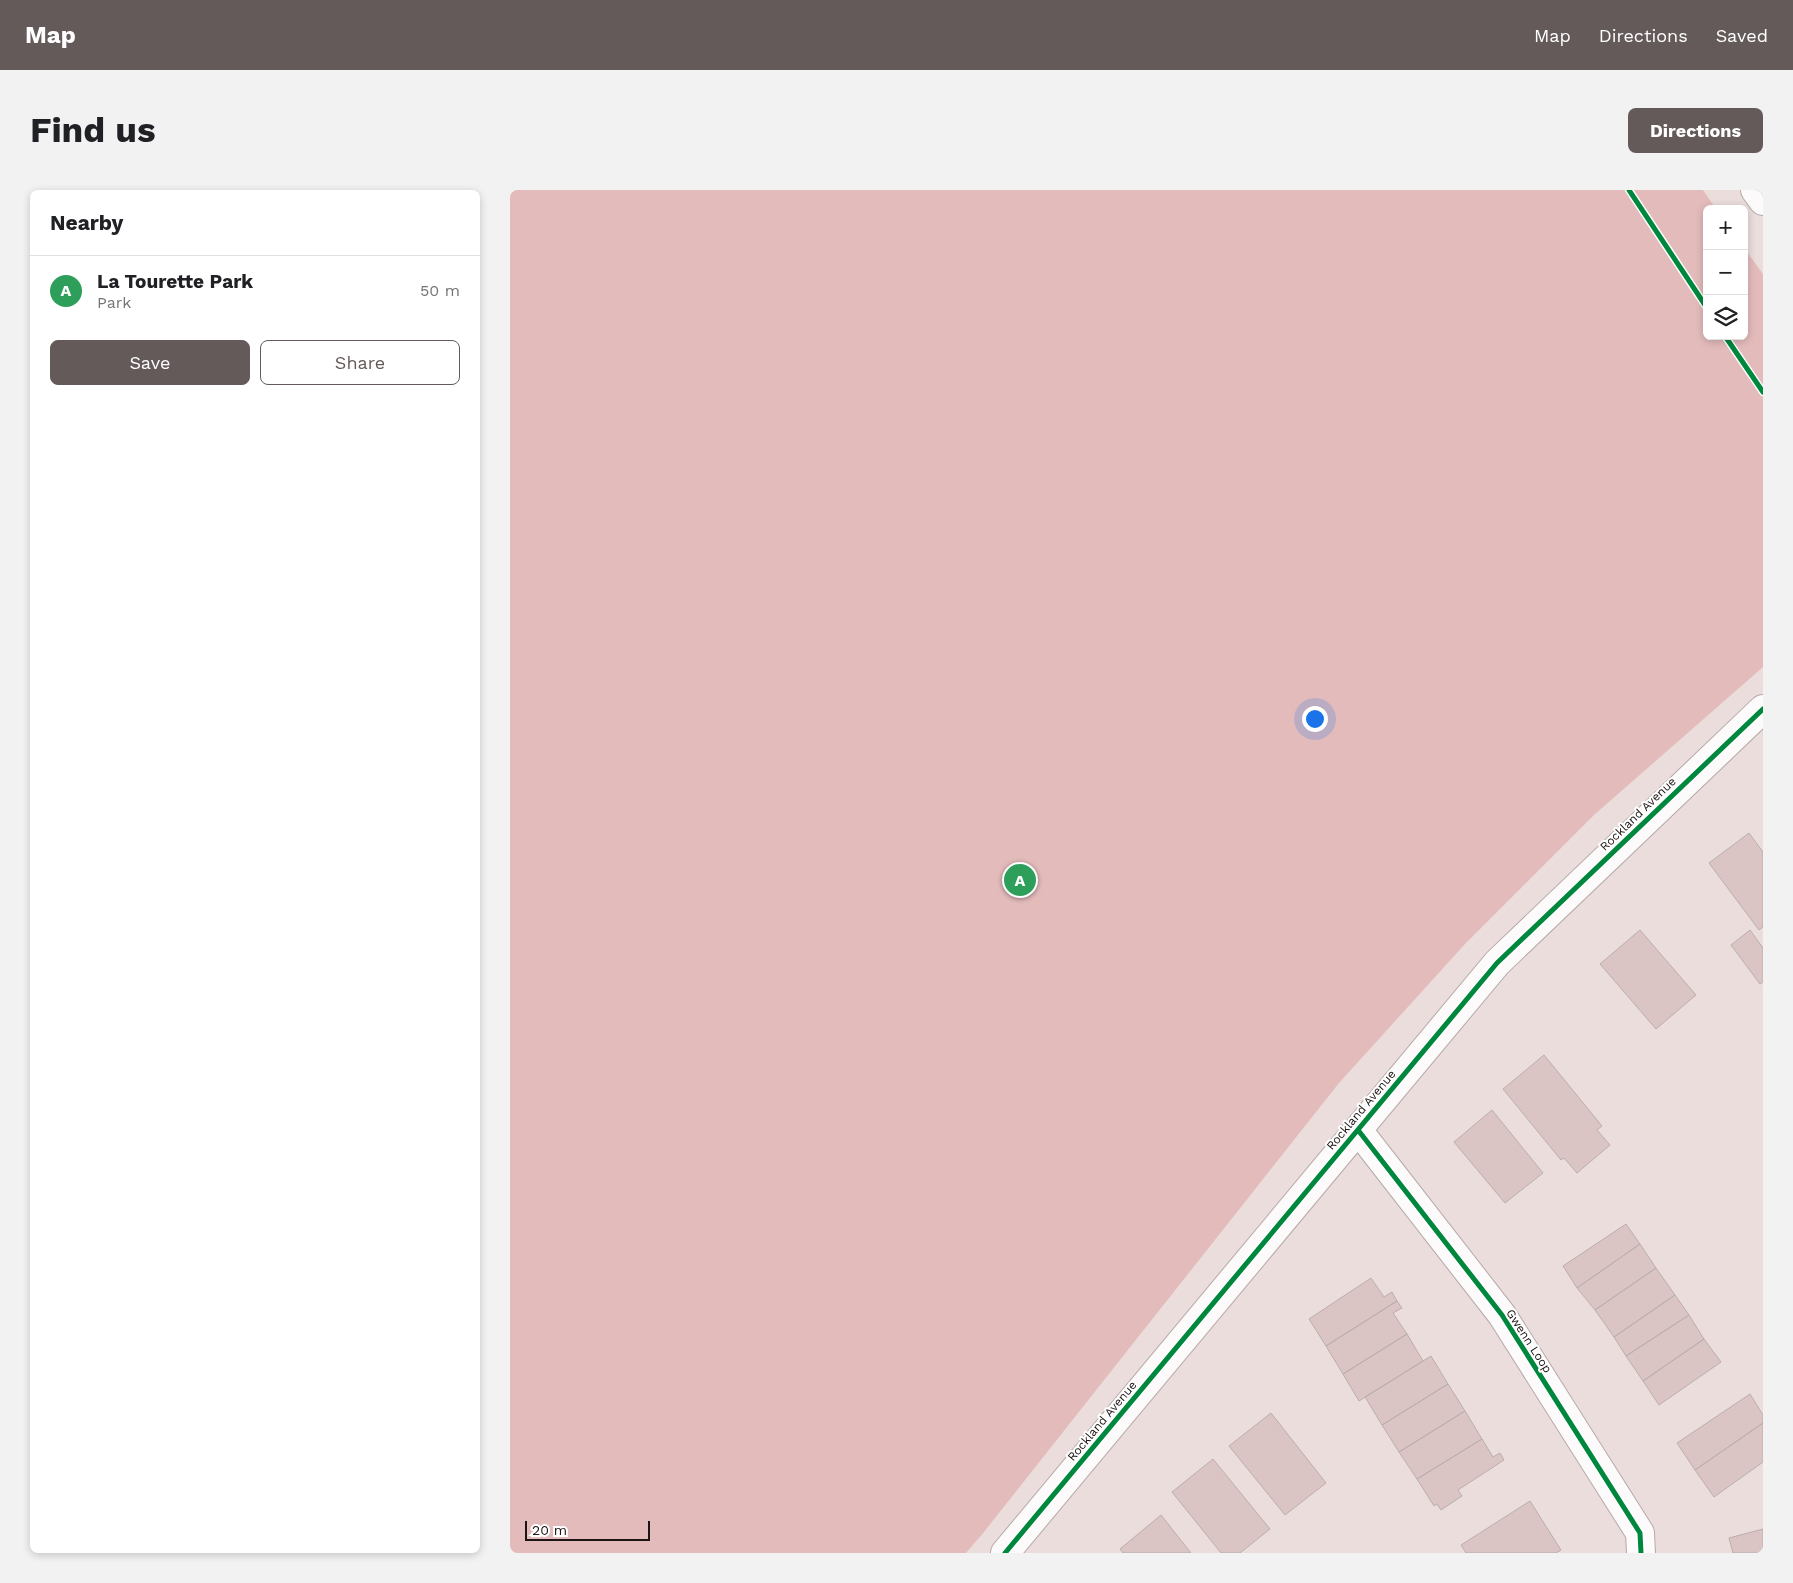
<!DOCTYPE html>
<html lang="en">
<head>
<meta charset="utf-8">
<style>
	body { margin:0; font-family:"Work Sans",sans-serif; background:#f2f2f2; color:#202124 }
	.controls { position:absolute; right:15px; top:15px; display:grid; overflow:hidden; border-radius:8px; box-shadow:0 2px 8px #0003 }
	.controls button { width:45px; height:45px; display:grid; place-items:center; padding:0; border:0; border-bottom:1px solid #e0e0e0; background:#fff; color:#202124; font:25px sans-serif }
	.scale { position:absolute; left:15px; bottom:12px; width:125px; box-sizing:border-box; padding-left:5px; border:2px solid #1d1414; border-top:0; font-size:14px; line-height:18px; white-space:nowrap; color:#1d1414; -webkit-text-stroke:4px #fff; paint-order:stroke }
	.you { position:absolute; left:804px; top:528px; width:18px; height:18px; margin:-12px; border:4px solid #fff; border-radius:50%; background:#1a73e8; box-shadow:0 0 0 8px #1a73e833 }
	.badge { display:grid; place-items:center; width:32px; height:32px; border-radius:50%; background:#655a5a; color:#fff; font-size:16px; font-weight:700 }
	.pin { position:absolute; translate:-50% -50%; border:2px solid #fff; box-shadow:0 1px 5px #0006 }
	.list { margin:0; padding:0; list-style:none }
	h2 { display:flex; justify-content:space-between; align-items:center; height:65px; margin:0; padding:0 20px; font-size:21px }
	h2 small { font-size:16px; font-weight:400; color:#757577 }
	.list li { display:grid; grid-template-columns:32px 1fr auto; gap:15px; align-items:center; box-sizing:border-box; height:70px; padding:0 20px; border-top:1px solid #e0e0e0 }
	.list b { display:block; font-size:19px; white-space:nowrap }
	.list p { margin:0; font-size:16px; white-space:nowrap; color:#757577 }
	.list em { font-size:16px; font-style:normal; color:#757577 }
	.actions { display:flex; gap:10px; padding:15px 20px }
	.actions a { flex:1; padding:11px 0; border:1px solid #655a5a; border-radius:8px; text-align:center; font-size:18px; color:#655a5a }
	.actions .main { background:#655a5a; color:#fff }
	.icon { flex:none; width:28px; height:28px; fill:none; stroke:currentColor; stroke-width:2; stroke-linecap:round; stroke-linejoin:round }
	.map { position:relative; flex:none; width:1253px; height:1363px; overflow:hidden; border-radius:8px }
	header { display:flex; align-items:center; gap:30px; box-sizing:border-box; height:70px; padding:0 25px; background:#655a5a; color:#fff }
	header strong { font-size:24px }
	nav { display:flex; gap:28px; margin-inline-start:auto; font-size:18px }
	.intro { display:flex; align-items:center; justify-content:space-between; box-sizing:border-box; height:120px; padding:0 30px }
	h1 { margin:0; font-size:35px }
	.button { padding:12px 22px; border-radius:8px; background:#655a5a; color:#fff; font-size:18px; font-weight:700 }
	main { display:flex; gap:30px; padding:0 30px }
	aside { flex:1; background:#fff; border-radius:8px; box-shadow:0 2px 8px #0003 }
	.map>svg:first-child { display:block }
	.green { fill:#e3bbbb }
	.building { fill:#dbc4c4; stroke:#baaeae }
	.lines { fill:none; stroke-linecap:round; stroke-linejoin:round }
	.minor-casing { stroke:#b4a9a9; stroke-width:30 }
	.minor { stroke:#fcfafa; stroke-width:28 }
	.cycleway-casing { stroke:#fff; stroke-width:8 }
	.cycleway { stroke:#00873e; stroke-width:5 }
	.labels { text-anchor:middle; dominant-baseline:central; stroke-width:4; stroke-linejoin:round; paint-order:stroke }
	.street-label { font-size:12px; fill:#1d1414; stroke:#fff }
</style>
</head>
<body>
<header>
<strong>Map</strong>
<nav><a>Map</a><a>Directions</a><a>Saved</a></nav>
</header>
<div class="intro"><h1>Find us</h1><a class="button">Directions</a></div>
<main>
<aside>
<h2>Nearby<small></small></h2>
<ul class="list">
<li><span class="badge" style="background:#2e9e5b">A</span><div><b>La Tourette Park</b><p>Park</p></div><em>50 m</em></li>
</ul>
<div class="actions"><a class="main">Save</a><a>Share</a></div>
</aside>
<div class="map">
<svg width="1253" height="1363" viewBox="0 0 1253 1363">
	<rect width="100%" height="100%" fill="#ecdddd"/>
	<!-- green -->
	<path class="green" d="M 0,0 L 1193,0 L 1206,19 L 1197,19 L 1197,146 L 1234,146 L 1234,58 L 1253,84 L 1253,477 L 1084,625 L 955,754 L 829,893 L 474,1342 L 456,1363 L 0,1363 Z"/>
	<!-- building -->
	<path class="building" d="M 1239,643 L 1253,662 L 1253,737 L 1249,740 L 1199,673 Z
		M 1130,740 L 1186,805 L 1146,839 L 1090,774 Z
		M 1240,740 L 1253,758 L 1253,792 L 1250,794 L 1221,755 Z
		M 1034,865 L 1092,936 L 1087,940 L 1100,955 L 1067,983 L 1054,968 L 1051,970 L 993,899 Z
		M 982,920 L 1033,983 L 995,1013 L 944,952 Z
		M 1116,1034 L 1130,1054 L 1067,1098 L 1053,1076 Z
		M 1130,1054 L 1146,1078 L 1085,1120 L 1067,1098 Z
		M 1146,1078 L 1165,1105 L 1104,1147 L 1085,1120 Z
		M 861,1088 L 874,1107 L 882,1102 L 887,1111 L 816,1156 L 799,1129 Z
		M 1165,1105 L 1179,1125 L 1116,1166 L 1104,1147 Z
		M 887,1111 L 892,1118 L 883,1123 L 897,1144 L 833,1184 L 816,1156 Z
		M 1179,1125 L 1194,1149 L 1133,1191 L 1116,1166 Z
		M 897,1144 L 913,1171 L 849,1211 L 833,1184 Z
		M 1194,1149 L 1211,1172 L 1149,1215 L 1133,1191 Z
		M 921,1166 L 938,1194 L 872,1235 L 855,1207 Z
		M 938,1194 L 955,1221 L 889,1262 L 872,1235 Z
		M 1240,1204 L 1253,1225 L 1253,1233 L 1185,1280 L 1167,1253 Z
		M 955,1221 L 972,1249 L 907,1289 L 889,1262 Z
		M 761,1223 L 816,1293 L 775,1325 L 719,1256 Z
		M 1253,1233 L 1253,1272 L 1204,1307 L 1185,1280 Z
		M 972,1249 L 983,1267 L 990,1263 L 994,1270 L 948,1300 L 952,1306 L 931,1320 L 927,1314 L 924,1316 L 907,1289 Z
		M 703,1269 L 760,1339 L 730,1363 L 711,1363 L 662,1302 Z
		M 1020,1311 L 1051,1360 L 1046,1363 L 956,1363 L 951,1355 Z
		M 651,1325 L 681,1363 L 613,1363 L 610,1359 Z
		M 1253,1339 L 1253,1363 L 1223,1363 L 1219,1348 Z"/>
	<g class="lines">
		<defs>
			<path id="minor" d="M 1245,0 L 1253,11
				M 848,940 L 992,1125 L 1130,1343 L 1131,1363
				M 495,1363 L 987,773 L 1253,519"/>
		</defs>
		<!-- minor casing -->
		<use href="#minor" class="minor-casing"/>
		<!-- minor -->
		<use href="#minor" class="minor"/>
		<defs>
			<path id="cycleway" d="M 1119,0 L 1197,118
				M 1215,146 L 1253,202
				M 848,940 L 992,1125 L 1130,1343 L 1131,1363
				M 495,1363 L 987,773 L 1253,519"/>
		</defs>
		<!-- cycleway casing -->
		<use href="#cycleway" class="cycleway-casing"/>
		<!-- cycleway -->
		<use href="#cycleway" class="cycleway"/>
	</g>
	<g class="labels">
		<!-- street labels -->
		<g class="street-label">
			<text transform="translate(1128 624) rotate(-44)">Rockland Avenue</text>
			<text transform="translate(851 920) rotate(-50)">Rockland Avenue</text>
			<text transform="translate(1019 1151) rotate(57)">Gwenn Loop</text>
			<text transform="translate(592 1231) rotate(-50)">Rockland Avenue</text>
		</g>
	</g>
</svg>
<div class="controls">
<button>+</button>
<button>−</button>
<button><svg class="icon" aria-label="layers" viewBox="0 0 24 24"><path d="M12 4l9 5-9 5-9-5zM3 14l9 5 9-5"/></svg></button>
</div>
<div class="scale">20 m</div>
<div class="you"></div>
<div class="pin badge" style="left:510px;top:690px;background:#2e9e5b">A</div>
</div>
</main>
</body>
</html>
